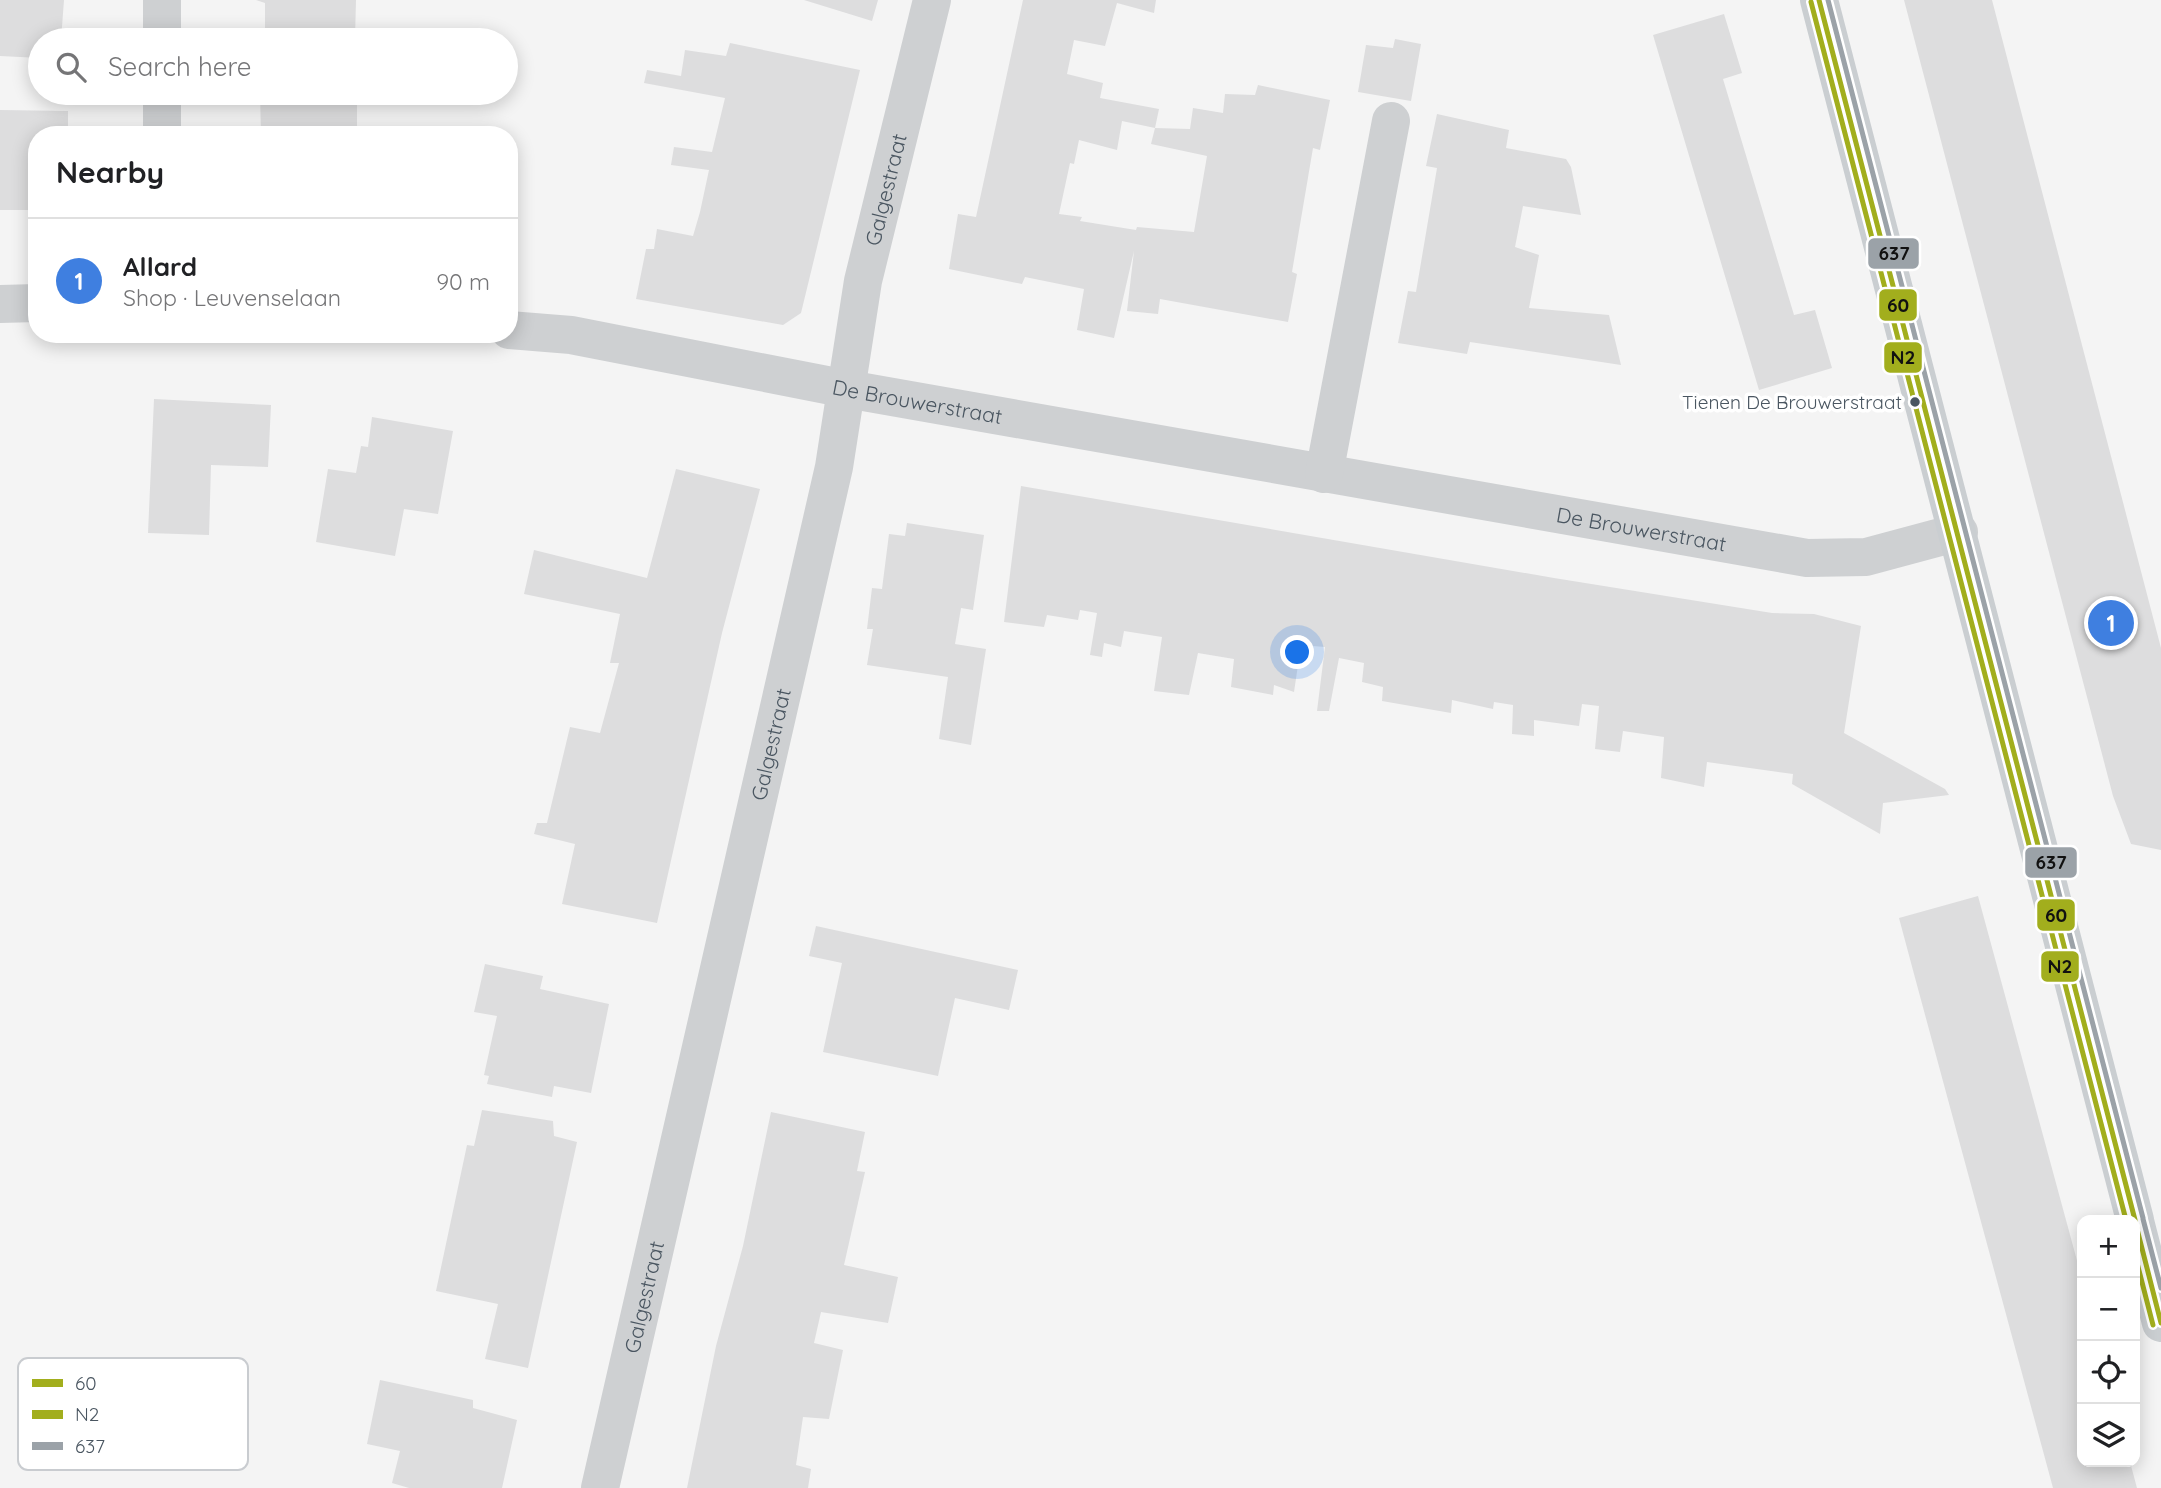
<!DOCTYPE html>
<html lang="en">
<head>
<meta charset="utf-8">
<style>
	body { margin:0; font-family:Quicksand,sans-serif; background:#f2f2f2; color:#202124 }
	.controls { position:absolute; right:21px; bottom:21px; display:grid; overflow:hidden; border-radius:14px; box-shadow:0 4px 18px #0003 }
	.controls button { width:63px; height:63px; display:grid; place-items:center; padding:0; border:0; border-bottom:2px solid #e0e0e0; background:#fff; color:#202124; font:35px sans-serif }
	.you { position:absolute; left:1298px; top:653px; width:24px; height:24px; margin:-18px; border:5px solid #fff; border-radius:50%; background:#1a73e8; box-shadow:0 0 0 10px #1a73e833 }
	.badge { display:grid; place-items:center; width:46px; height:46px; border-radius:50%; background:#1a73e8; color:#fff; font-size:23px; font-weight:700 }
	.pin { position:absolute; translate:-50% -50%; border:4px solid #fff; box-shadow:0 2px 7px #0006 }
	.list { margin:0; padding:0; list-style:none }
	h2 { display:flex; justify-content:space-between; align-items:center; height:91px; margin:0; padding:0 28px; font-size:30px }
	h2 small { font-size:23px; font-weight:400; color:#757577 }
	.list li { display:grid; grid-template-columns:46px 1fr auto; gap:21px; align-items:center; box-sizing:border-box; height:126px; padding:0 28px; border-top:2px solid #e0e0e0 }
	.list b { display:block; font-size:26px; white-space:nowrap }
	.list p { margin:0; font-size:23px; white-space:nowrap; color:#757577 }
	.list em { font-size:23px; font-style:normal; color:#757577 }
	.icon { flex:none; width:38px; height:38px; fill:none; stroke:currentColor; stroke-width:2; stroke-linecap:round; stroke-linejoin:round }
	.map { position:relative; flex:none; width:2161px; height:1488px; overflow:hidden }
	.search { position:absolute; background:#fff; box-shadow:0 4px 18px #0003; left:28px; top:28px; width:490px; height:77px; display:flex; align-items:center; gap:18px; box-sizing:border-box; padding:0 24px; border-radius:38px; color:#757577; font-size:26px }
	.panel { position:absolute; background:#fff; box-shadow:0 4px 18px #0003; left:28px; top:126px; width:490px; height:217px; border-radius:28px }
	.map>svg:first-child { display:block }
	.building { fill:#ddddde; fill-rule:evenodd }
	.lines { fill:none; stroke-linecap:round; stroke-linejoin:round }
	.minor { stroke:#ced0d2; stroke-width:38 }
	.major { stroke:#caced1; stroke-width:38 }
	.bus-1-casing { stroke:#fff; stroke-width:10 }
	.bus-2-casing { stroke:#fff; stroke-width:10 }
	.bus-3-casing { stroke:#fff; stroke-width:10 }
	.bus-1 { stroke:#a2ae1d; stroke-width:5 }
	.bus-2 { stroke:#a2ae1d; stroke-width:5 }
	.bus-3 { stroke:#9ba2a8; stroke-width:5 }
	.bus-dot { fill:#4a5661; stroke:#fff; stroke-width:2.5 }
	.labels { text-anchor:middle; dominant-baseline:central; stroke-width:7; stroke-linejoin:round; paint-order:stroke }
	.bus-label { font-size:19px; fill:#4a5661; stroke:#fff; text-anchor:end }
	.street-label { font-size:21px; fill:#4a5661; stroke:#fff }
	.key { fill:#fff; stroke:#c9ccd0; stroke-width:2 }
	.key-label { font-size:19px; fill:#4a5661 }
	.line-badge { stroke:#fff; stroke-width:2.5 }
	.pale-badge-label { font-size:19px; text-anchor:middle; font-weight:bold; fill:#111 }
</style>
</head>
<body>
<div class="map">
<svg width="2161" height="1488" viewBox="0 0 2161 1488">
	<rect width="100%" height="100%" fill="#f4f4f4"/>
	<!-- building -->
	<path class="building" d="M 0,0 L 64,0 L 61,40 L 40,40 L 40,58 L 0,56 Z
		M 256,0 L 356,0 L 355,39 L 265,39 L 265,3 Z
		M 804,0 L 878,0 L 872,21 Z
		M 1023,0 L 1156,0 L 1154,13 L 1117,3 L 1105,46 L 1074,40 L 1067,74 L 1103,83 L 1100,98 L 1159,109 L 1155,128 L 1190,129 L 1193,108 L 1223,113 L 1225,94 L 1255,95 L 1258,85 L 1330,100 L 1320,150 L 1313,148 L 1292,272 L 1297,274 L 1288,322 L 1160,299 L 1158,314 L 1127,311 L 1134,251 L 1114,338 L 1077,330 L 1084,289 L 1025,277 L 1022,284 L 949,269 L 958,214 L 976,217 ZM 1122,121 L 1155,128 L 1151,144 L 1207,156 L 1194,232 L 1137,227 L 1136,230 L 1080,221 L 1082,217 L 1059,214 L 1070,163 L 1074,164 L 1079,140 L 1117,150 Z
		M 1904,0 L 1992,0 L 2161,648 L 2161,850 L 2131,844 L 2113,796 Z
		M 1724,14 L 1742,73 L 1723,79 L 1794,315 L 1815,310 L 1832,368 L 1759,390 L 1653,35 Z
		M 1395,39 L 1421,44 L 1411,101 L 1358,92 L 1366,45 L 1393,48 Z
		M 730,43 L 860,70 L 801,313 L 783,325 L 636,299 L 646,249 L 654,249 L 657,229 L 693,236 L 700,212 L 709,170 L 671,165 L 674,147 L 712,152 L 725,98 L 644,83 L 647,70 L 681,76 L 685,50 L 726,56 Z
		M 260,93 L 357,93 L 357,135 L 261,135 Z
		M 0,110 L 68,111 L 68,135 L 37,135 L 37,210 L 0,210 Z
		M 1437,114 L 1509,130 L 1506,148 L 1566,159 L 1571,167 L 1581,215 L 1523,206 L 1515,247 L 1539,255 L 1529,308 L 1609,315 L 1621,365 L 1470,342 L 1467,354 L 1398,343 L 1408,291 L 1416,292 L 1437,168 L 1426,166 Z
		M 154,399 L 271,405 L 268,467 L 211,465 L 209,535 L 148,533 Z
		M 372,417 L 453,431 L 438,514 L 404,509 L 395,556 L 316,542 L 328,469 L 356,473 L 361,446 L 368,447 Z
		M 676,469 L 760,489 L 722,633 L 657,923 L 562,904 L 575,844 L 534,834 L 537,823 L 547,823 L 570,727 L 600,733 L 619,663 L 610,663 L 620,614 L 524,594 L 534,550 L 647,578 Z
		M 1021,486 L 1554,578 L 1772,613 L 1814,614 L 1861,626 L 1844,733 L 1945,789 L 1949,795 L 1883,803 L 1880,834 L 1792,784 L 1793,774 L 1707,762 L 1704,787 L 1661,778 L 1664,737 L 1623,731 L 1620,752 L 1595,749 L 1599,706 L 1582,704 L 1579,726 L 1534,720 L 1534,736 L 1512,734 L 1513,705 L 1494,702 L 1493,709 L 1452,700 L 1451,713 L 1382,701 L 1383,687 L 1362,682 L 1364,663 L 1339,658 L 1329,711 L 1317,711 L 1325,647 L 1301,645 L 1294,692 L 1274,685 L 1273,695 L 1231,687 L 1234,659 L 1198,653 L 1189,695 L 1154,691 L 1162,637 L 1124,631 L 1121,647 L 1104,643 L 1102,657 L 1090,655 L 1097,613 L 1080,610 L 1078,620 L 1047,615 L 1044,627 L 1004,622 Z
		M 907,523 L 984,535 L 973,610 L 961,608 L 955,644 L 986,649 L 971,745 L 939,739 L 948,677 L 867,665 L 873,629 L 867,629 L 872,588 L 882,589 L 889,534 L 905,536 Z
		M 1978,896 L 2082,1279 L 2082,1462 L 2130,1462 L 2137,1488 L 2053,1488 L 1914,974 L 1899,918 Z
		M 816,926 L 1018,970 L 1009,1010 L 955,998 L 938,1076 L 823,1052 L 842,963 L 809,956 Z
		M 485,964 L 543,976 L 540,989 L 609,1004 L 591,1093 L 554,1086 L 552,1097 L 487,1084 L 489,1076 L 484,1075 L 497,1016 L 474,1012 Z
		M 482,1110 L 553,1121 L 554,1136 L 577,1142 L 528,1368 L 485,1359 L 498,1304 L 436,1291 L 467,1145 L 474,1146 Z
		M 771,1112 L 865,1132 L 857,1171 L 865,1172 L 844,1265 L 898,1277 L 888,1323 L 821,1312 L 814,1343 L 843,1350 L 829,1419 L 803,1417 L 796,1465 L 811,1469 L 808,1488 L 687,1488 L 716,1346 L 743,1246 Z
		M 380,1380 L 473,1400 L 473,1408 L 517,1420 L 502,1488 L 409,1488 L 392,1483 L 400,1451 L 367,1444 Z"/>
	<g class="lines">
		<!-- minor -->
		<g class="minor">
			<path d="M 162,0 L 162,40"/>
			<path d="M 162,93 L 162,135"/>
			<path d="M 0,304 L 37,303"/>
			<path id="s1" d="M 509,330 L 571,335 L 847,389 L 1807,558 L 1866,557 L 1959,532"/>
			<path d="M 1324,474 L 1391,121"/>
			<path id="s2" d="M 600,1488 L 834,467 L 863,281 L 932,0"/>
		</g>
		<!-- major -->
		<path class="major" d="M 1819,0 L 2135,1220
			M 2135,1221 L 2161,1323"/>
		<defs>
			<path id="bus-1" d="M 1819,0 L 2135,1220
				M 2135,1221 L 2161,1323"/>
			<path id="bus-2" d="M 1811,2 L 2126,1220
				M 2135,1255 L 2153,1325"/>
			<path id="bus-3" d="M 1828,0 L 2143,1218
				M 2143,1219 L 2161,1288"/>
		</defs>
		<!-- bus-1 casing -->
		<use href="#bus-1" class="bus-1-casing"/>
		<!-- bus-2 casing -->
		<use href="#bus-2" class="bus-2-casing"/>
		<!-- bus-3 casing -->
		<use href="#bus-3" class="bus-3-casing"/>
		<!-- bus-1 -->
		<use href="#bus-1" class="bus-1"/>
		<!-- bus-2 -->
		<use href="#bus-2" class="bus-2"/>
		<!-- bus-3 -->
		<use href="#bus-3" class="bus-3"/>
	</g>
	<!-- markers -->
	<circle class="bus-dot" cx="1915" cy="402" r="6"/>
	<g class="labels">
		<!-- bus labels -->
		<g class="bus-label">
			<text x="1902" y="402">Tienen De Brouwerstraat</text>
		</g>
		<!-- street labels -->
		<g class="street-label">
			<text stroke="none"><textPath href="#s2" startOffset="1330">Galgestraat</textPath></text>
			<text stroke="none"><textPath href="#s1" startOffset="415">De Brouwerstraat</textPath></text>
			<text stroke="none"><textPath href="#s1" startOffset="1150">De Brouwerstraat</textPath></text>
			<text stroke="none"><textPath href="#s2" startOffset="763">Galgestraat</textPath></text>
			<text stroke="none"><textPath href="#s2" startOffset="196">Galgestraat</textPath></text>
		</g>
	</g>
	<!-- legend -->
	<rect x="18" y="1358" width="230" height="112" rx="10" class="key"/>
	<rect x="32" y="1379" width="31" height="8" fill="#a2ae1d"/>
	<rect x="32" y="1410" width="31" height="9" fill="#a2ae1d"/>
	<rect x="32" y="1442" width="31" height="8" fill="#9ba2a8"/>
	<g class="key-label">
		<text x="75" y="1390">60</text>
		<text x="75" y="1421">N2</text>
		<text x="75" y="1453">637</text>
	</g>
	<g class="line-badge">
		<rect x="1867" y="237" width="53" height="33" rx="7" fill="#9ba2a8"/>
		<rect x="1878" y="288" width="40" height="34" rx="7" fill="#a2ae1d"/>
		<rect x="1883" y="341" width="40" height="33" rx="7" fill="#a2ae1d"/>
		<rect x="2024" y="846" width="54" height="33" rx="7" fill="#9ba2a8"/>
		<rect x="2036" y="898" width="40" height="34" rx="7" fill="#a2ae1d"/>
		<rect x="2040" y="950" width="40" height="33" rx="7" fill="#a2ae1d"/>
	</g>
	<g class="pale-badge-label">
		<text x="1894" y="260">637</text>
		<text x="1898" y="312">60</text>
		<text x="1903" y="364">N2</text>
		<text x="2051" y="869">637</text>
		<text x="2056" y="922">60</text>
		<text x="2060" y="973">N2</text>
	</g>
</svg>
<div class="controls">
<button>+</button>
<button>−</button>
<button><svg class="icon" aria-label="locate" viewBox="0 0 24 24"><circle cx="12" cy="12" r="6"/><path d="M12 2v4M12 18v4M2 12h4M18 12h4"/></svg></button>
<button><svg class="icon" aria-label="layers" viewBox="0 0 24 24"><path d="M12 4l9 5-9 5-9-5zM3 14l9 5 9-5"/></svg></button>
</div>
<div class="you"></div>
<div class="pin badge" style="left:2111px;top:623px;background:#3f7fe0">1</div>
<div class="search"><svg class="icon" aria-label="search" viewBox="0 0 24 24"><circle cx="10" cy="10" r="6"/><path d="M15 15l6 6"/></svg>Search here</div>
<section class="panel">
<h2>Nearby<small></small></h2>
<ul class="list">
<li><span class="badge" style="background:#3f7fe0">1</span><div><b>Allard</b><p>Shop · Leuvenselaan</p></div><em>90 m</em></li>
</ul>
</section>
</div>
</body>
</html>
